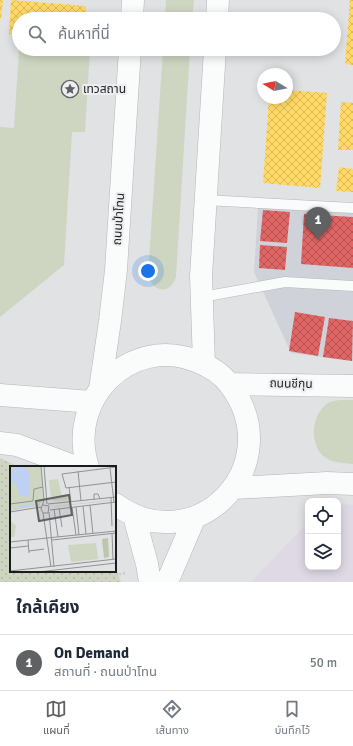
<!DOCTYPE html>
<html lang="th">
<head>
<meta charset="utf-8">
<style>
	body { margin:0; font-family:Signika,"Noto Sans Thai",sans-serif; background:#f2f2f3; color:#1f2937 }
	.controls { position:absolute; right:12px; bottom:12px; display:grid; overflow:hidden; border-radius:8px; box-shadow:0 2px 10px #0003 }
	.controls button { width:36px; height:36px; display:grid; place-items:center; padding:0; border:0; border-bottom:1px solid #e0e1e3; background:#fff; color:#1f2937; font:20px sans-serif }
	.compass { position:absolute; left:257px; top:68px; width:36px; height:36px; border-radius:50%; background:#fff; box-shadow:0 2px 10px #0003; rotate:280deg }
	.you { position:absolute; left:148px; top:271px; width:14px; height:14px; margin:-10px; border:3px solid #fff; border-radius:50%; background:#1a73e8; box-shadow:0 0 0 6px #1a73e833 }
	.badge { display:grid; place-items:center; width:26px; height:26px; border-radius:50%; background:#5f6162; color:#fff; font-size:13px; font-weight:700 }
	.pin { position:absolute; translate:-50% -33px; filter:drop-shadow(0 1px 2px #0008) }
	.pin::after { content:''; position:absolute; top:21px; width:14px; height:12px; background:inherit; clip-path:polygon(0 0,100% 0,50% 100%) }
	.list { margin:0; padding:0; list-style:none }
	h2 { display:flex; justify-content:space-between; align-items:center; height:52px; margin:0; padding:0 16px; font-size:17px }
	h2 small { font-size:13px; font-weight:400; color:#747a83 }
	.list li { display:grid; grid-template-columns:26px 1fr auto; gap:12px; align-items:center; box-sizing:border-box; height:56px; padding:0 16px; border-top:1px solid #e0e1e3 }
	.list b { display:block; font-size:15px; white-space:nowrap }
	.list p { margin:0; font-size:13px; white-space:nowrap; color:#747a83 }
	.list em { font-size:13px; font-style:normal; color:#747a83 }
	.icon { flex:none; width:22px; height:22px; fill:none; stroke:currentColor; stroke-width:2; stroke-linecap:round; stroke-linejoin:round }
	.map { position:relative; flex:none; width:353px; height:582px; overflow:hidden }
	.search { position:absolute; background:#fff; box-shadow:0 2px 10px #0003; left:12px; right:12px; top:12px; height:44px; display:flex; align-items:center; gap:10px; box-sizing:border-box; padding:0 14px; border-radius:22px; color:#747a83; font-size:15px }
	.sheet { height:108px; background:#fff }
	nav { display:flex; justify-content:space-around; align-items:center; box-sizing:border-box; height:56px; border-top:1px solid #e0e1e3; background:#fff; font-size:11px; color:#747a83 }
	nav a { display:grid; justify-items:center; gap:2px }
	nav .on { color:#5f6162 }
	.map>svg:first-child { display:block }
	.built { fill:#cfd3d9 }
	.education { fill:#dfd9e5 }
	.grass { fill:#ced6c2 }
	.park { fill:url(#park-dots) }
	.homes { fill:url(#homes-cross-hatch) }
	.shops { fill:url(#shops-cross-hatch) }
	.lines { fill:none; stroke-linecap:round; stroke-linejoin:round }
	.lane-casing { stroke:#b4b5b6; stroke-width:11 }
	.secondary-casing { stroke:#b4b5b6; stroke-width:23 }
	.path { stroke:#cccdcd; stroke-width:2.5; stroke-dasharray:2 2; stroke-linecap:butt }
	.lane { stroke:#fafbfb; stroke-width:10 }
	.secondary { stroke:#fafbfb; stroke-width:22 }
	.labels { text-anchor:middle; dominant-baseline:central; stroke-width:4; stroke-linejoin:round; paint-order:stroke }
	.poi-label { font-size:12px; fill:#1a1b1c; stroke:#edeef2; text-anchor:start }
	.street-label { font-size:12px; fill:#1a1b1c; stroke:#edeef2 }
	.inset-river { fill:none; stroke:#bed0f4; stroke-width:2 }
	.inset-road { fill:none; stroke:#919294; stroke-width:1 }
	.view { fill:#5f6162; fill-opacity:0.15; stroke:#5f6162; stroke-width:2 }
	.inset-edge { fill:none; stroke:#1a1b1c; stroke-width:2 }
</style>
</head>
<body>
<div class="map">
<svg width="353" height="582" viewBox="0 0 353 582">
	<defs>
		<pattern id="park-dots" width="8" height="8" patternUnits="userSpaceOnUse"><rect width="8" height="8" fill="#ced6c2"/><path d="M2 2h.1M6 6h.1" fill="none" stroke="#b0b7a6" stroke-width="1.8" stroke-linecap="round"/></pattern>
		<pattern id="homes-cross-hatch" width="8" height="8" patternUnits="userSpaceOnUse"><rect width="8" height="8" fill="#ffd966"/><path d="M0 0l8 8M0 8l8-8" fill="none" stroke="#daba58"/></pattern>
		<pattern id="shops-cross-hatch" width="8" height="8" patternUnits="userSpaceOnUse"><rect width="8" height="8" fill="#e06666"/><path d="M0 0l8 8M0 8l8-8" fill="none" stroke="#b55353"/></pattern>
	</defs>
	<rect width="100%" height="100%" fill="#e0e2e4"/>
	<!-- built -->
	<path class="built" d="M 258,208 L 353,213 L 353,361 L 291,353 L 254,272 Z"/>
	<!-- education -->
	<path class="education" d="M 338,504 L 353,505 L 353,582 L 251,582 L 308,522 L 308,567 L 338,567 Z"/>
	<!-- grass -->
	<path class="grass" d="M 166,0 L 194,0 L 192,19 L 165,19 Z
		M 19,49 L 90,49 L 85,132 L 72,132 L 64,265 L 0,317 L 0,127 L 14,128 Z
		M 163,49 L 190,49 L 176,277 C 170,295 153,293 148,275 Z
		M 341,400 L 353,400 L 353,464 C 343,463 334,463 326,458 C 308,446 311,414 328,403 C 332,401 337,400 341,400 Z"/>
	<!-- park -->
	<path class="park" d="M 0,458 L 19,467 L 11,467 L 11,571 L 115,571 L 115,565 L 121,582 L 0,582 Z"/>
	<!-- homes -->
	<path class="homes" d="M 0,0 L 3,0 L 1,19 L 0,19 Z
		M 11,0 L 86,6 L 85,19 L 19,19 L 19,35 L 9,34 Z
		M 350,0 L 353,0 L 353,65 L 345,64 Z
		M 287,90 L 327,93 L 320,188 L 263,183 L 269,98 L 287,98 Z
		M 341,102 L 353,103 L 353,150 L 338,150 Z
		M 339,167 L 353,169 L 353,192 L 336,191 Z"/>
	<!-- shops -->
	<path class="shops" d="M 263,210 L 290,212 L 287,243 L 260,241 Z
		M 304,214 L 353,217 L 353,268 L 301,264 Z
		M 260,245 L 287,247 L 285,270 L 259,268 Z
		M 295,312 L 325,317 L 318,356 L 289,351 Z
		M 329,318 L 353,321 L 352,361 L 323,357 Z"/>
	<g class="lines">
		<defs>
			<path id="lane" d="M 205,200 L 353,208
				M 202,297 L 285,282 L 353,286"/>
			<path id="secondary" d="M 132,19 L 133,0
				M 217,19 L 218,0
				M 204,364 L 201,276 L 215,49
				M 229,384 L 353,386
				M 100,389 L 110,321 L 116,270 L 130,49
				M 0,395 L 92,402
				M 0,443 L 17,445 L 76,467
				M 88,467 C 66,400 129,335 196,361 C 209,366 222,374 230,385 C 290,465 196,563 115,504
				M 234,488 L 327,483 L 353,484
				M 134,516 L 147,564 L 150,582
				M 167,582 L 195,517"/>
		</defs>
		<!-- lane casing -->
		<use href="#lane" class="lane-casing"/>
		<!-- secondary casing -->
		<use href="#secondary" class="secondary-casing"/>
		<!-- path -->
		<path class="path" d="M 0,495 L 11,496
			M 84,582 L 125,573"/>
		<!-- lane -->
		<use href="#lane" class="lane"/>
		<!-- secondary -->
		<use href="#secondary" class="secondary"/>
	</g>
	<!-- icons -->
	<defs>
		<symbol id="sight-ring" viewBox="-11 -11 22 22"><circle r="9.5" fill="#edeef2" stroke="#5f6162" stroke-width="1.5"/><path d="M0-6L1.8-2.2L6-1.7L2.9 1.2L3.7 5.4L0 3.3L-3.7 5.4L-2.9 1.2L-6-1.7L-1.8-2.2Z" fill="#5f6162"/></symbol>
	</defs>
	<g fill-rule="evenodd">
		<use href="#sight-ring" x="60" y="79" width="20" height="20"/>
	</g>
	<g class="labels">
		<!-- poi labels -->
		<g class="poi-label">
			<text x="83" y="89">เทวสถาน</text>
		</g>
		<!-- street labels -->
		<g class="street-label">
			<text transform="translate(119 219) rotate(-86)">ถนนป่าโทน</text>
			<text transform="translate(291 384) rotate(1)">ถนนชีกุน</text>
		</g>
	</g>
	<!-- overview -->
	<g transform="translate(10 466)">
		<rect width="106" height="106" fill="#e0e2e4"/>
		<path d="M 48,13 L 52,31 L 57,30 L 57,34 L 44,35 L 41,32 L 39,14 ZM 99,34 L 99,35 L 44,41 L 45,40 ZM 0,54 L 6,60 L 4,71 L 0,71 ZM 86,77 L 88,93 L 61,96 L 58,79 Z" fill="#ced6c2"/>
		<path d="M 98,72 L 99,91 L 94,92 L 92,73 Z" fill="#bcc6aa"/>
		<path d="M 0,0 L 31,0 L 33,33 L 29,40 L 0,45 Z" fill="#ced6c2"/>
		<path d="M 11,0 L 21,0 L 13,3 L 20,5 L 19,31 L 9,29 L 7,19 L 0,14 L 0,6 L 11,5 L 0,3 Z" fill="#bed0f4"/>
		<path class="inset-river" d="M 8,41 L 24,39"/>
		<path class="inset-road" d="M 31,0 L 34,34 L 31,43 L 33,47 L 38,47 L 39,40 L 33,39M 34,0 L 37,38M 106,1 L 52,8 L 56,22 L 106,16M 100,2 L 104,36M 68,5 L 71,35M 59,21 L 61,36M 101,32 L 102,60M 84,34 L 84,28 L 88,28 L 90,33M 0,38 L 23,35 L 24,23 L 33,21M 38,38 L 106,31M 80,39 L 83,68M 73,40 L 76,68M 62,41 L 66,69M 66,41 L 69,69M 49,42 L 52,61M 44,43 L 48,71M 40,44 L 106,36M 0,46 L 31,41M 39,46 L 44,101M 33,47 L 41,101M 102,67 L 103,93M 37,72 L 106,65M 18,74 L 19,87M 42,74 L 106,67M 0,76 L 37,72M 0,79 L 0,96M 0,82 L 18,80M 19,85 L 34,83M 0,105 L 106,93M 28,106 L 106,97"/>
		<path class="view" d="M 59,29 L 62,49 L 29,55 L 26,35 Z"/>
		<rect width="106" height="106" class="inset-edge"/>
	</g>
</svg>
<div class="controls">
<button><svg class="icon" aria-label="locate" viewBox="0 0 24 24"><circle cx="12" cy="12" r="6"/><path d="M12 2v4M12 18v4M2 12h4M18 12h4"/></svg></button>
<button><svg class="icon" aria-label="layers" viewBox="0 0 24 24"><path d="M12 4l9 5-9 5-9-5zM3 14l9 5 9-5"/></svg></button>
</div>
<svg class="compass" viewBox="-18 -18 36 36"><path d="M0-13l5 13h-10z" fill="#e53935"/><path d="M0 13l5-13h-10z" fill="#747a83"/></svg>
<div class="you"></div>
<div class="pin badge" style="left:318px;top:240px">1</div>
<div class="search"><svg class="icon" aria-label="search" viewBox="0 0 24 24"><circle cx="10" cy="10" r="6"/><path d="M15 15l6 6"/></svg>ค้นหาที่นี่</div>
</div>
<section class="sheet">
<h2>ใกล้เคียง<small></small></h2>
<ul class="list">
<li><span class="badge">1</span><div><b>On Demand</b><p>สถานที่ · ถนนป่าโทน</p></div><em>50 m</em></li>
</ul>
</section>
<nav>
<a class="on"><svg class="icon" aria-label="map" viewBox="0 0 24 24"><path d="M3 6l6-2 6 2 6-2v14l-6 2-6-2-6 2zM9 4v14M15 6v14"/></svg>แผนที่</a>
<a><svg class="icon" aria-label="directions" viewBox="0 0 24 24"><path d="M12 3l9 9-9 9-9-9zM9 14v-3h6M13 9l2 2-2 2"/></svg>เส้นทาง</a>
<a><svg class="icon" aria-label="saved" viewBox="0 0 24 24"><path d="M7 4h10v16l-5-4-5 4z"/></svg>บันทึกไว้</a>
</nav>
</body>
</html>
